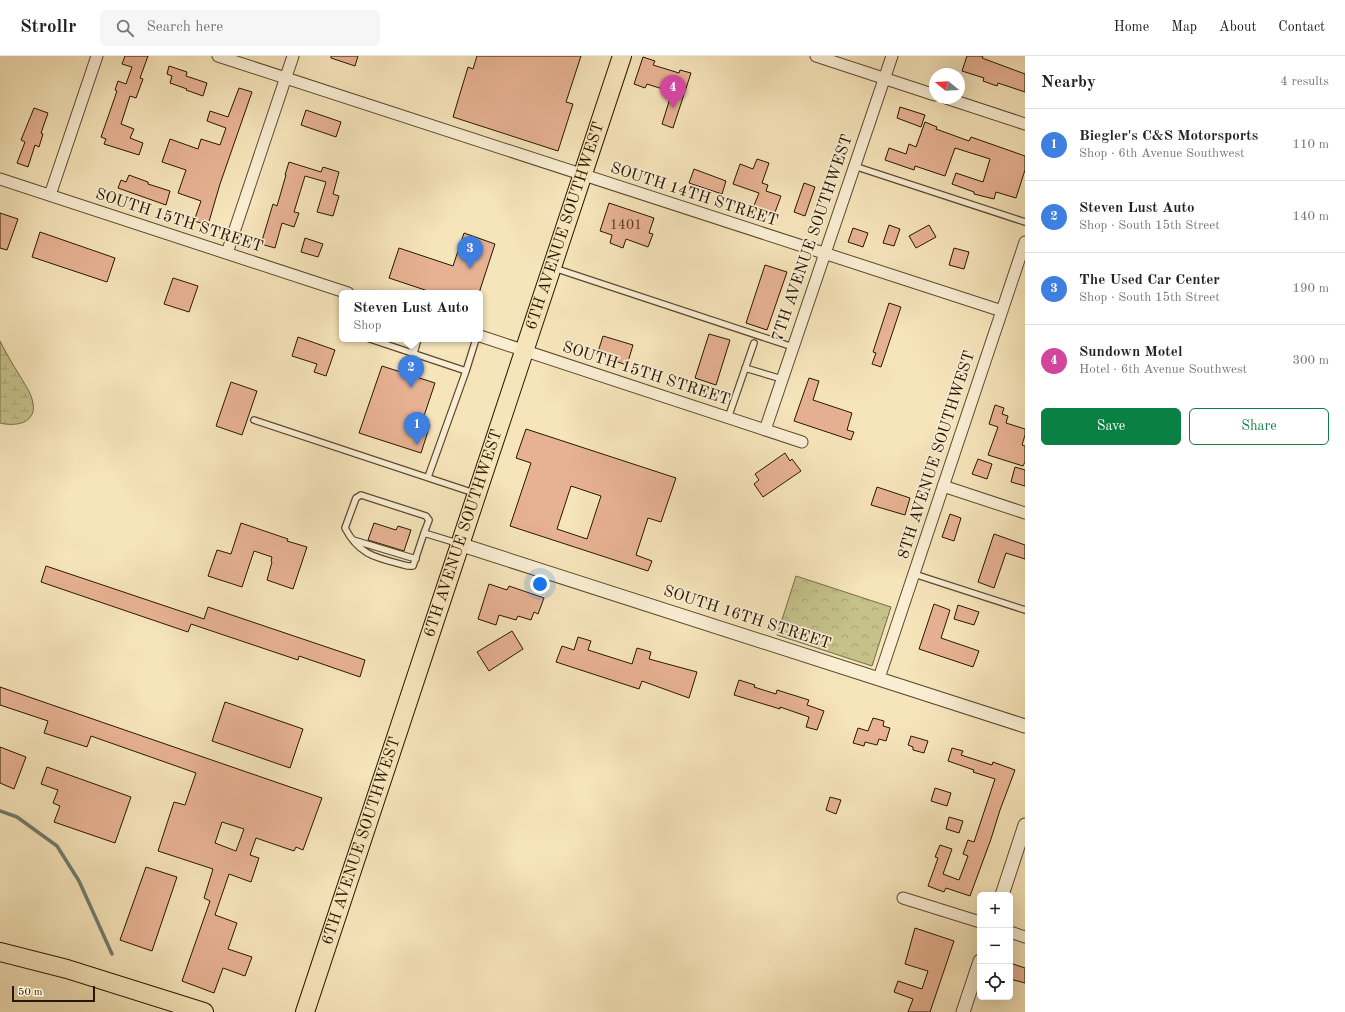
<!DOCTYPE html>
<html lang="en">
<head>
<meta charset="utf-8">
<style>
	body { margin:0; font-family:"Old Standard TT",serif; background:#f6f6f6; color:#222 }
	.controls { position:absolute; right:12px; bottom:12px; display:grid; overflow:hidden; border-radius:6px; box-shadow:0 4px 16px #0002 }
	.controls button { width:36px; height:36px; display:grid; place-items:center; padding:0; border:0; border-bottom:1px solid #e0e0e0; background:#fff; color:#222; font:20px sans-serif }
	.compass { position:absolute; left:929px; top:12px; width:36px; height:36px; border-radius:50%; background:#fff; box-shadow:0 4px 16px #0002; rotate:288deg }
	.scale { position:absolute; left:12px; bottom:10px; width:83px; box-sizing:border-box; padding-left:4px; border:2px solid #281601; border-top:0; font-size:11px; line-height:14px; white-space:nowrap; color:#281601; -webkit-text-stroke:3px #f9edd2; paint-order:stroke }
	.you { position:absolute; left:540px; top:528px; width:14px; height:14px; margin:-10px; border:3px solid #fff; border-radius:50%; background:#1a73e8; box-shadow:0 0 0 6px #1a73e833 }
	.badge { display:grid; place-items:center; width:26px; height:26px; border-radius:50%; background:#0b8043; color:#fff; font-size:13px; font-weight:700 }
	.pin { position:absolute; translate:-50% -33px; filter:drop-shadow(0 1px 2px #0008) }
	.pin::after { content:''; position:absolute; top:21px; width:14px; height:12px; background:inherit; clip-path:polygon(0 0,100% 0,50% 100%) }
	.popup { position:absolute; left:339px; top:234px; width:144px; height:52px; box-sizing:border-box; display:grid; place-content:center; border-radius:6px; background:#fff; filter:drop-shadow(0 1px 3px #0005); font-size:13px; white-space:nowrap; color:#767676 }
	.popup b { font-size:15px; color:#222 }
	.popup::after { content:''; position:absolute; left:50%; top:100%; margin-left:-8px; border:8px solid transparent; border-top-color:#fff }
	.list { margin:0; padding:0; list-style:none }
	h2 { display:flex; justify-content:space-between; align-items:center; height:52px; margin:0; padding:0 16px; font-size:17px }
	h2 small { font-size:13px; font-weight:400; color:#767676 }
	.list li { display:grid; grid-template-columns:26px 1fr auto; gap:12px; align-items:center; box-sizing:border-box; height:72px; padding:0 16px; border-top:1px solid #e0e0e0 }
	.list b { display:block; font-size:15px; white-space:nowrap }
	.list p { margin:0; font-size:13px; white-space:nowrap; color:#767676 }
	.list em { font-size:13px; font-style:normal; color:#767676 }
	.actions { display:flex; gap:8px; padding:12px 16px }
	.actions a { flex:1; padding:9px 0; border:1px solid #0b8043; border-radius:6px; text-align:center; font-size:14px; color:#0b8043 }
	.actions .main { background:#0b8043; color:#fff }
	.icon { flex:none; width:22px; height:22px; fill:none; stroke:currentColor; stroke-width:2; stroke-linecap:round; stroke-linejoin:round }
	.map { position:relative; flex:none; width:1025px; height:956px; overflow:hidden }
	header { display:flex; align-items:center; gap:24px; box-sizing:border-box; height:56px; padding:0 20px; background:#fff; border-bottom:1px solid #e0e0e0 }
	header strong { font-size:19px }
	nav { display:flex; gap:22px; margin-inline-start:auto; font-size:14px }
	.search { width:280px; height:36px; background:#f6f6f6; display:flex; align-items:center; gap:10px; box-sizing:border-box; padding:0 14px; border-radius:6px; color:#767676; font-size:15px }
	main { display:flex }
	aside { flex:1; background:#fff }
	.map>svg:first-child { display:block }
	.wetland { fill:url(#wetland-marsh); stroke:#766c46 }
	.park { fill:url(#park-crowns); stroke:#766c46 }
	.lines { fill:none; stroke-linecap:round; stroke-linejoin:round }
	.stream { stroke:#6f7b6e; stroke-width:3.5 }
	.building { fill:#e7b293; stroke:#281601; fill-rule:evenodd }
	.service-casing { stroke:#5c4a2f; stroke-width:8 }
	.minor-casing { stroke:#5c4a2f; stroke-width:13 }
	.tertiary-casing { stroke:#5c4a2f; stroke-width:15 }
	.trunk-casing { stroke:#281601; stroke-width:20 }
	.service { stroke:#f9edd2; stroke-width:5.5 }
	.minor { stroke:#f9edd2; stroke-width:11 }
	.tertiary { stroke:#f9edd2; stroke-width:13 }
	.trunk { stroke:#f6e4ba; stroke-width:18 }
	.labels { text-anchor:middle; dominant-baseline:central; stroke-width:3.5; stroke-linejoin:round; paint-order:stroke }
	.number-label { font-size:14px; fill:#583d26 }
	.street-label { font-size:16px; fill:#281601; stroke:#f9edd2 }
</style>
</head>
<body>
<header>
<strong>Strollr</strong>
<div class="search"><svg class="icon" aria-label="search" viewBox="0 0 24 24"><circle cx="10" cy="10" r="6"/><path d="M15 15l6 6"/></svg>Search here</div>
<nav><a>Home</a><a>Map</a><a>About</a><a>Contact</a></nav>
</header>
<main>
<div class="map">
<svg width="1025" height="956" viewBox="0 0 1025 956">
	<defs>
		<pattern id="wetland-marsh" width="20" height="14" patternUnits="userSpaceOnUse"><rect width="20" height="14" fill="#c4c18a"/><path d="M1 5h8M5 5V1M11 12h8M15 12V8" fill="none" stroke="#a8a575"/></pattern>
		<pattern id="park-crowns" width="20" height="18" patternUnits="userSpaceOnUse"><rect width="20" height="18" fill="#c4c18a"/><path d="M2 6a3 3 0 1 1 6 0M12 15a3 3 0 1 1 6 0" fill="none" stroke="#a8a575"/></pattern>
	</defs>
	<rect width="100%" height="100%" fill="#f6e4ba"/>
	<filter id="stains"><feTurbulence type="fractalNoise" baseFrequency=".005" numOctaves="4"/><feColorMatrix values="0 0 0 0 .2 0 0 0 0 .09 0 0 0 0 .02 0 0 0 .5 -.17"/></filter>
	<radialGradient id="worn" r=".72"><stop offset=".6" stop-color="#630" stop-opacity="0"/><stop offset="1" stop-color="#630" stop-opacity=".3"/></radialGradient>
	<!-- wetland -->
	<path class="wetland" d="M 0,285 C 6,297 13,309 20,320 C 25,329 32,338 33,348 C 35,355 31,363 24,366 C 17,369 8,369 0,367 Z"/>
	<!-- park -->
	<path class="park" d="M 796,520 L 891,551 L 872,610 L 777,579 Z"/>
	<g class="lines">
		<!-- stream -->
		<path class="stream" d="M 0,755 L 17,761 L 57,790 L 79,825 L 112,898"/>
	</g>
	<!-- building -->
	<path class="building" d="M 125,0 L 148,0 L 140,22 L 143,23 L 136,42 L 130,40 L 121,68 L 134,73 L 130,82 L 143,87 L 139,99 L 104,88 L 106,83 L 101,81 L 117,35 L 115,34 L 118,25 L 126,28 L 132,11 L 122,8 Z
		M 331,0 L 358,0 L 355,10 L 331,2 Z
		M 477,0 L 581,0 L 566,46 L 573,48 L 558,95 L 453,61 L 468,11 L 473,13 Z
		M 967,0 L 983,0 L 982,2 L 1025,18 L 1025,36 L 998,27 L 997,30 L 983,25 L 984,22 L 962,15 Z
		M 643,1 L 655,5 L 653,9 L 679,17 L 680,14 L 691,17 L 673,72 L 662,68 L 672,36 L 647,28 L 645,32 L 634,28 Z
		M 169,10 L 187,16 L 186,20 L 207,27 L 203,40 L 186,34 L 187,33 L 170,27 L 172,20 L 167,18 Z
		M 239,32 L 252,36 L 220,128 L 208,169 L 194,165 L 201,145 L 178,137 L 186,114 L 162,106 L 170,83 L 198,93 L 201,83 L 220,89 L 226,72 L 207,65 L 210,55 L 228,61 Z
		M 900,51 L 925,59 L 921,71 L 897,62 Z
		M 34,52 L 48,57 L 41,77 L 43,78 L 39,91 L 35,89 L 28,111 L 17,107 L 25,86 L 21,84 Z
		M 306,54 L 341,66 L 336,81 L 301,69 Z
		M 925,66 L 937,71 L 936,73 L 969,85 L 971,81 L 1025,100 L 1025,114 L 1016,142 L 996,136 L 994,143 L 974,138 L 974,136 L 952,128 L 956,117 L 983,126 L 990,103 L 955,92 L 945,120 L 915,110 L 914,114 L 885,104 L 889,92 L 906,98 L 909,88 L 916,91 Z
		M 757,103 L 769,107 L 762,127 L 768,129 L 766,135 L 781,140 L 774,159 L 753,152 L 759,137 L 733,128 L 740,108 L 753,113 Z
		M 289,106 L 321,116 L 323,111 L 339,116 L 333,138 L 339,140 L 333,160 L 317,156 L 326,126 L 305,120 L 294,156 L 299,157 L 294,171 L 282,167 L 275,192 L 261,188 L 273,148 L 277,150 L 286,119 L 285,119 Z
		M 694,113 L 726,125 L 722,138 L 689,127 Z
		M 129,119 L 148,126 L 148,128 L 170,135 L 166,149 L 118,132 L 121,124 L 126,126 Z
		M 804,127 L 815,131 L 805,160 L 794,156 Z
		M 609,147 L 654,162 L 649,177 L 653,178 L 648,191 L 626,183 L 623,192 L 610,187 L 612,179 L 600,175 Z
		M 0,157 L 18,163 L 7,194 L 0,192 Z
		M 889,169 L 900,173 L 894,190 L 883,187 Z
		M 929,169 L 936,181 L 916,192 L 909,180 Z
		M 853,172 L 868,177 L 863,191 L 848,186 Z
		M 40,176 L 115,202 L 107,226 L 32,201 Z
		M 464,177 L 495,188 L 479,237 L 434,237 L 389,222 L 399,192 L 453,210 Z
		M 305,182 L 323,188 L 318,201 L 301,196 Z
		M 954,192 L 969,196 L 964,213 L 949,209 Z
		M 765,209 L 787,216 L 767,274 L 746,267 Z
		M 173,222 L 198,230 L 189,256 L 164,248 Z
		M 889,247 L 901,251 L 881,311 L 872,308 L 876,297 L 873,296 Z
		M 709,278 L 730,284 L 716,329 L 695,322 Z
		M 603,280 L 633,289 L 627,309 L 597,299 Z
		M 298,281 L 335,294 L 326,320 L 314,316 L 317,308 L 292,300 Z
		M 382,310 L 435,327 L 422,366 L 430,369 L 421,397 L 359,377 Z
		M 809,322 L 819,325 L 813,344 L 852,357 L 847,374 L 854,376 L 851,384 L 794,365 Z
		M 231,326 L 257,335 L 242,379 L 216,370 Z
		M 995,349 L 1004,352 L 1002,358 L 1008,360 L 1006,367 L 1025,373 L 1025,379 L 1022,389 L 1025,390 L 1025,406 L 1023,410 L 988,399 L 998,371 L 989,368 Z
		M 526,373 L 676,422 L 661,466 L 648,462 L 636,499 L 652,505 L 648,515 L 510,470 L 531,407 L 516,402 ZM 571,430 L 601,440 L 587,483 L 557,473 Z
		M 785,397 L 790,405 L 792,403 L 801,415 L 763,441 L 754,428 L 759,424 L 755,418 Z
		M 978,403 L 992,408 L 987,423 L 972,418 Z
		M 1015,411 L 1025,414 L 1025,430 L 1011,426 Z
		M 877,431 L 910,442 L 905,459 L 871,449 Z
		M 950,458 L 961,462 L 954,485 L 942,481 Z
		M 241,467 L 288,483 L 287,485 L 307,491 L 293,533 L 267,524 L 272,506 L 271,505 L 272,501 L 254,495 L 242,531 L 208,520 L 217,494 L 231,498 Z
		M 374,467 L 396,474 L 398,470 L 411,474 L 404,495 L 368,484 Z
		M 994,478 L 1025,489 L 1025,503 L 1006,497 L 994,532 L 978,526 Z
		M 46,510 L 204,563 L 208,551 L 365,604 L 360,621 L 299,600 L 298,604 L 191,568 L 188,576 L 41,526 Z
		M 489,528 L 507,534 L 509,530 L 544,542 L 538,558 L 534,556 L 531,564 L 518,560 L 516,564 L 499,559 L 496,569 L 478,563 Z
		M 934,548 L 950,554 L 941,582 L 979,595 L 973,611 L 919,593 Z
		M 958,549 L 979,556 L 974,569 L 954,563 Z
		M 512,575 L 523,593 L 489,615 L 477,596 Z
		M 578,581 L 591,585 L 588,594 L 632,608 L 637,592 L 651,596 L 649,603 L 697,616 L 689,642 L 642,625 L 639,633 L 556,606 L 562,590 L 574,594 Z
		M 739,624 L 755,629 L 754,631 L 776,638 L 777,634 L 809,644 L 807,649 L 824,655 L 817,674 L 806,671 L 809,661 L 780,651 L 780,653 L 734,639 Z
		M 0,631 L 322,742 L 303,794 L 296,791 L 294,795 L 256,782 L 250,799 L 259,802 L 251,826 L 229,818 L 215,859 L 237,867 L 228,893 L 252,901 L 245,920 L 223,912 L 214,937 L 182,925 L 210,845 L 204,842 L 213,813 L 158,795 L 174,746 L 185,749 L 196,717 L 91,680 L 87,691 L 44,677 L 48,665 L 0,649 ZM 222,766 L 244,773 L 236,795 L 215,787 Z
		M 225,646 L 303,673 L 290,712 L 212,685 Z
		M 873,662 L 884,665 L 883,670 L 890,672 L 886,685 L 879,683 L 877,689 L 865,686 L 864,690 L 853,687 L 858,672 L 868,675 Z
		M 911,680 L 928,685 L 924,697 L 913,694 L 913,691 L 908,689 Z
		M 0,691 L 26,701 L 14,733 L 0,727 Z
		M 952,692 L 963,695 L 961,699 L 992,709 L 993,706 L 1015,714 L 1000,754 L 991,783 L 970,840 L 946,832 L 944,836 L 928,830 L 938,802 L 935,801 L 940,789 L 952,793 L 943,818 L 959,824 L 968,800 L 963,798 L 968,784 L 974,786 L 995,723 L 973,716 L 974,714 L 948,705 Z
		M 47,711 L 131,741 L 115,787 L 54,766 L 60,750 L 53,747 L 58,734 L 41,728 Z
		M 935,732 L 951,737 L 947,750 L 931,745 Z
		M 830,741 L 841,744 L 836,758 L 826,754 Z
		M 949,761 L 963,765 L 959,777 L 946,773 Z
		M 146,811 L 177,821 L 152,895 L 120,884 Z
		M 915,872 L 954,885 L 930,956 L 908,956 L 913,943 L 894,936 L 898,925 L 922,933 L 928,915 L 905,908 Z
		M 1010,907 L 1025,912 L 1025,927 L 1010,923 Z"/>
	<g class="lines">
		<defs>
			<path id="service" d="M 854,110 L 1025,166
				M 554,212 L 793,291
				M 370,283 L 466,315 L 428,421
				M 414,297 L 418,283
				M 745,312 L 782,323
				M 466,315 L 476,283
				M 728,362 L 754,287
				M 254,364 L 474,437
				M 424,477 L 413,510 L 408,510 C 379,502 360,501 345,472 L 356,442 L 361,439 L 426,460 L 429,464 L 424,477 L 457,487
				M 353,484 L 416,503
				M 914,518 L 1025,554"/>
			<path id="minor" d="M 218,0 L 1002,255
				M 816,0 L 935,39
				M 946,42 L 1025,68
				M 0,123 L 348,237
				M 50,139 L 97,0
				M 227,197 L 293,0
				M 480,280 L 802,386
				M 765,374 L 892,0
				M 943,430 L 1025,457
				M 879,622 L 1025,186
				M 903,842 L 980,866
				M 1010,876 L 1025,881"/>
			<path id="tertiary" d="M 459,488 L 1025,670
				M 1002,839 L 1025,769
				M 963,956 L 980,905"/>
			<g id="trunk">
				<path d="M 0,896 L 67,913 L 204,956"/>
				<path id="s1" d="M 305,956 L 622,0"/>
			</g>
		</defs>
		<!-- service casing -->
		<use href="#service" class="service-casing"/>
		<!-- minor casing -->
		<use href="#minor" class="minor-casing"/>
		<!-- tertiary casing -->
		<use href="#tertiary" class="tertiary-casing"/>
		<!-- trunk casing -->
		<use href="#trunk" class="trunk-casing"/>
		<!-- service -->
		<use href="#service" class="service"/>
		<!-- minor -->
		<use href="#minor" class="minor"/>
		<!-- tertiary -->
		<use href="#tertiary" class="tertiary"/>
		<!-- trunk -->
		<use href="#trunk" class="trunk"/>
	</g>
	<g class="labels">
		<!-- number labels -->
		<g class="number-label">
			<text x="626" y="169">1401</text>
		</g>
		<!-- street labels -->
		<g class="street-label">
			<text transform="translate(694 139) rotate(18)">SOUTH 14TH STREET</text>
			<text transform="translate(179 165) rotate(18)">SOUTH 15TH STREET</text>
			<text stroke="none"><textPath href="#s1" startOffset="828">6TH AVENUE SOUTHWEST</textPath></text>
			<text transform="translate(813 182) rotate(-71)">7TH AVENUE SOUTHWEST</text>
			<text transform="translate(646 318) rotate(18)">SOUTH 15TH STREET</text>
			<text transform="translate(937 399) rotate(-72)">8TH AVENUE SOUTHWEST</text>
			<text stroke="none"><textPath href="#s1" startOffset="504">6TH AVENUE SOUTHWEST</textPath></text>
			<text transform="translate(747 562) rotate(18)">SOUTH 16TH STREET</text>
			<text stroke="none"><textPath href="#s1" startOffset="180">6TH AVENUE SOUTHWEST</textPath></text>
		</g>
	</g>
	<rect width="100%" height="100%" filter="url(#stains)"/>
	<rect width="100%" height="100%" fill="url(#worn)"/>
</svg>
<div class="controls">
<button>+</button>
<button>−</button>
<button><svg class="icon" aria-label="locate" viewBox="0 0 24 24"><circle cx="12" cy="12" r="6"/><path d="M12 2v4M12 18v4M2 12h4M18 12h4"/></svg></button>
</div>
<svg class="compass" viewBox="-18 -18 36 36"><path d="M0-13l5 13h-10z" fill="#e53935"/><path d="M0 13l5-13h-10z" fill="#767676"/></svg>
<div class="scale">50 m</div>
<div class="you"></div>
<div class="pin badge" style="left:417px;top:389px;background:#3f7fe0">1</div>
<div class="pin badge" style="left:411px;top:332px;background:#3f7fe0">2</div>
<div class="popup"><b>Steven Lust Auto</b>Shop</div>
<div class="pin badge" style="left:470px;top:213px;background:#3f7fe0">3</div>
<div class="pin badge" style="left:673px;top:52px;background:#d1479c">4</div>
</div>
<aside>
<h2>Nearby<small>4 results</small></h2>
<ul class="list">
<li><span class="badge" style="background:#3f7fe0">1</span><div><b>Biegler's C&amp;S Motorsports</b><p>Shop · 6th Avenue Southwest</p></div><em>110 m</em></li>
<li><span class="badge" style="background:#3f7fe0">2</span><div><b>Steven Lust Auto</b><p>Shop · South 15th Street</p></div><em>140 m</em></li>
<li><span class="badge" style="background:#3f7fe0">3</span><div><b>The Used Car Center</b><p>Shop · South 15th Street</p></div><em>190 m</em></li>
<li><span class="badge" style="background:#d1479c">4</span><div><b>Sundown Motel</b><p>Hotel · 6th Avenue Southwest</p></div><em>300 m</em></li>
</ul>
<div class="actions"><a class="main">Save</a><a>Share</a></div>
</aside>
</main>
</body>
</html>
